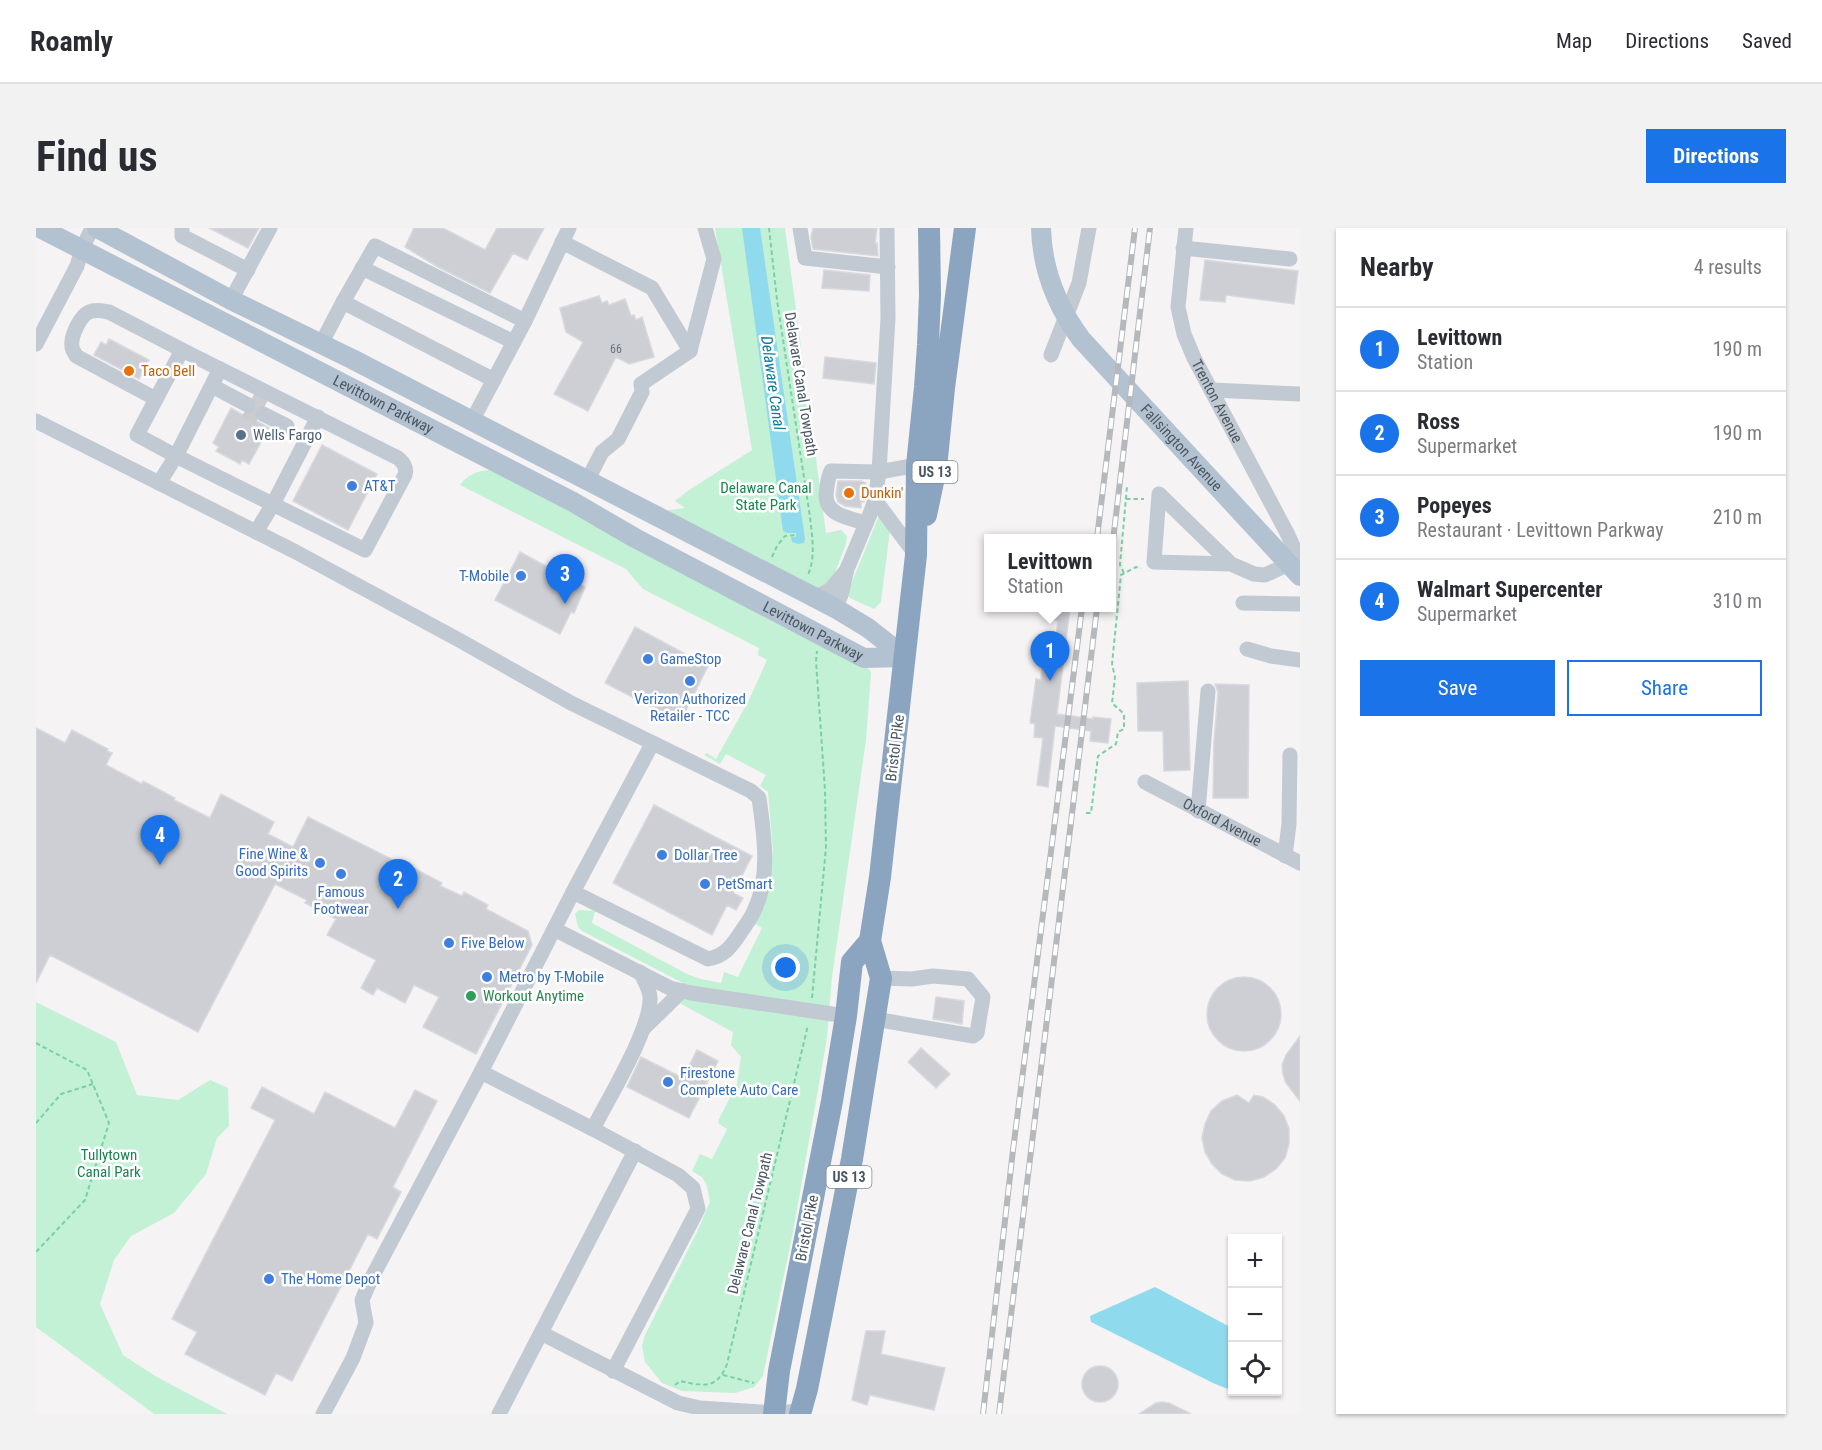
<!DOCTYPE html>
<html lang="en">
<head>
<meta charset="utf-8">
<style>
	body { margin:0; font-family:"Roboto Condensed",sans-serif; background:#f2f2f3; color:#2b2b33 }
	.controls { position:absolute; right:18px; bottom:18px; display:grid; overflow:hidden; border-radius:0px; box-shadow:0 2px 4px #0004 }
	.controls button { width:54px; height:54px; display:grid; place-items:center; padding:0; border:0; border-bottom:2px solid #e1e1e2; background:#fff; color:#2b2b33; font:30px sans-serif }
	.you { position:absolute; left:750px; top:740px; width:21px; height:21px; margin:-15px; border:4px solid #fff; border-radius:50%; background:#1a73e8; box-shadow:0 0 0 9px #1a73e833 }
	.badge { display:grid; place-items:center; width:39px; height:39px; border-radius:50%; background:#1a73e8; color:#fff; font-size:20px; font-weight:700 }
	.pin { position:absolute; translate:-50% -50px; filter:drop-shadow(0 2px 3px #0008) }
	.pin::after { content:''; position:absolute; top:32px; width:21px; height:18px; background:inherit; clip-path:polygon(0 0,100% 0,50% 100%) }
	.popup { position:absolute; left:948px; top:306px; width:132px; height:78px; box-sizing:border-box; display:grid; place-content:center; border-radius:0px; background:#fff; filter:drop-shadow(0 2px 4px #0005); font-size:20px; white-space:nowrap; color:#7c7c81 }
	.popup b { font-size:22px; color:#2b2b33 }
	.popup::after { content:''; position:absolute; left:50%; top:100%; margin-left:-12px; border:12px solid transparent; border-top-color:#fff }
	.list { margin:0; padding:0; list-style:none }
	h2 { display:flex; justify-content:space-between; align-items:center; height:78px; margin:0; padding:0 24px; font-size:26px }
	h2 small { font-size:20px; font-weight:400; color:#7c7c81 }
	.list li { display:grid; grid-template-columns:39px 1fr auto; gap:18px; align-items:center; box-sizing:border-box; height:84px; padding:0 24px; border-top:2px solid #e1e1e2 }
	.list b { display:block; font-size:22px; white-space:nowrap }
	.list p { margin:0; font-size:20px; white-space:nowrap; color:#7c7c81 }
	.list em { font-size:20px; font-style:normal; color:#7c7c81 }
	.actions { display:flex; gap:12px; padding:18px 24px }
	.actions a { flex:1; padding:14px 0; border:2px solid #1a73e8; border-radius:0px; text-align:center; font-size:21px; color:#1a73e8 }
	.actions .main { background:#1a73e8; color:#fff }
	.icon { flex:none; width:33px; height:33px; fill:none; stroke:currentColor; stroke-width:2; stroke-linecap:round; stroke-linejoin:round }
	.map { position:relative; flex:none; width:1264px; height:1186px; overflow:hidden; border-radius:0px }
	header { display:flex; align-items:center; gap:36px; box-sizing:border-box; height:84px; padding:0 30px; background:#fff; border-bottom:2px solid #e1e1e2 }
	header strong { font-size:28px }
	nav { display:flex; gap:33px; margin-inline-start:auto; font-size:21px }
	.intro { display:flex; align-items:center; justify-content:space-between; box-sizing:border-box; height:144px; padding:0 36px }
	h1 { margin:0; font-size:42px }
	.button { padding:15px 27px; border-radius:0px; background:#1a73e8; color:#fff; font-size:21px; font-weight:700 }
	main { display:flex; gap:36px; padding:0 36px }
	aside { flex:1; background:#fff; border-radius:0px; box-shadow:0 2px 4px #0004 }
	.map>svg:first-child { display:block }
	.green { fill:#c3f1d5 }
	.water { fill:#90daee }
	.building { fill:#cdcfd5; stroke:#d7d9de; stroke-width:1.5 }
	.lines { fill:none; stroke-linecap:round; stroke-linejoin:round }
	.minor-tunnel { stroke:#caccce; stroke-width:15; stroke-dasharray:15 8; stroke-linecap:butt }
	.path { stroke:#7ad0a6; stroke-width:2; stroke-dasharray:4.5 3; stroke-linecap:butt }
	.minor { stroke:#c1cad2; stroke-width:15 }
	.major { stroke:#b3c2d1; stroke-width:20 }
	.highway { stroke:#8ba5c1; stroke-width:22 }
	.rail-casing { stroke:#b5b8bd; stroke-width:6 }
	.rail { stroke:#fff; stroke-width:4; stroke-dasharray:11; stroke-linecap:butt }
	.food-dot { fill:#e8710a; stroke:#fff; stroke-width:2 }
	.service-dot { fill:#5c6f8a; stroke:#fff; stroke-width:2 }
	.shop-dot { fill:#3f7fe0; stroke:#fff; stroke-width:2 }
	.leisure-dot { fill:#2e9e5b; stroke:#fff; stroke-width:2 }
	.labels { text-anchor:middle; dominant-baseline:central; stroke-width:5; stroke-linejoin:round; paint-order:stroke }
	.number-label { font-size:12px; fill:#6b747e }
	.shield { fill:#fff; stroke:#808990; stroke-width:1.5 }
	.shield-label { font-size:14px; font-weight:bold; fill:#4a5661 }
	.food-label { font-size:15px; fill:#c56008; stroke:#fff; text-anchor:start }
	.street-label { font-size:15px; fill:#4a5661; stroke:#fff }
	.service-label { font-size:15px; fill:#4e5e75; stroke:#fff; text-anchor:start }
	.shop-label { font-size:15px; fill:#366cbe; stroke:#fff; text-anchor:start }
	.park-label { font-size:15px; fill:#17864f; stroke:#fff }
	.leisure-label { font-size:15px; fill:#27864d; stroke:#fff; text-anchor:start }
	.water-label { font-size:16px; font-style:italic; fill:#0c7c9b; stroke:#fff }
</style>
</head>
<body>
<header>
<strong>Roamly</strong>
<nav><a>Map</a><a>Directions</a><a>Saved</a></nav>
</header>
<div class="intro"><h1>Find us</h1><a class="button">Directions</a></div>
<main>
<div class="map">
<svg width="1264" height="1186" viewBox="0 0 1264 1186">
	<rect width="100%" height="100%" fill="#f5f3f3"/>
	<!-- green -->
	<path class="green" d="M 679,0 L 749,0 L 790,305 L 805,302 L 811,308 L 810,316 L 795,355 L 777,362 L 627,283 L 649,280 L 639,273 L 653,262 L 716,222 Z
		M 454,242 L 461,243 L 735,392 L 833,441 L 835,445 L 830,512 L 796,749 L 791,810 L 757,1004 L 727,1148 L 718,1159 L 699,1165 L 646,1163 L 626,1155 L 609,1134 L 606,1118 L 609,1107 L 661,1004 L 674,974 L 671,958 L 666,949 L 656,943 L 664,926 L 676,931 L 691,901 L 683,896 L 682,893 L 701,856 L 705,829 L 695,817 L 697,804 L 645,776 L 647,755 L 546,703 L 542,699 L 539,686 L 543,682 L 559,683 L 556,695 L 651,746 L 665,751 L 685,755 L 688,744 L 702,749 L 726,700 L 718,695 L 732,656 L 737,623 L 732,564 L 724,558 L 730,547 L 690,526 L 684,536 L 668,527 L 671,525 L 680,531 L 712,474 L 731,432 L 722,427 L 723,420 L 607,361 L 590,341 L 424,257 C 432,247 440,243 454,242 Z
		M 843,288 L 854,302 L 845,374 L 838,381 L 814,370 L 811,366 Z
		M 0,774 L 80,814 L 101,867 L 142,872 L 174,852 L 192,860 L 193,898 L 181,910 L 170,946 L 138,985 L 95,1008 L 78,1032 L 64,1076 L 87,1127 L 119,1148 L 191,1186 L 118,1186 L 0,1099 Z"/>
	<!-- water -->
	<path class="water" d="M 706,0 L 724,0 L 769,311 L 768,315 L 762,316 L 756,314 L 755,309 L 760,309 L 760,305 L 751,305 L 747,303 Z
		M 1119,1059 L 1196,1100 L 1196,1162 L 1194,1162 L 1177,1155 L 1055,1094 L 1054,1088 Z"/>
	<!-- building -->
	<path class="building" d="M 173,0 L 223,0 L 212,20 Z
		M 378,0 L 407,0 L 449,22 L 461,0 L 508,0 L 491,32 L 477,25 L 454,65 L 402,39 L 369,19 Z
		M 777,0 L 841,0 L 839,15 L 841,15 L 842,28 L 777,21 L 775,9 Z
		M 1169,32 L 1262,43 L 1258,76 L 1190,67 L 1189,74 L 1164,72 Z
		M 788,42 L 834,47 L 833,63 L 786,60 Z
		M 563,68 L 566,75 L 571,73 L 573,77 L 589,71 L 595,88 L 598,87 L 600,92 L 606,89 L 618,129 L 593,136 L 580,129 L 552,183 L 518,166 L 547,114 L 530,104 L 524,80 Z
		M 73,111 L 113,132 L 103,151 L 58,127 L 65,114 L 70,117 Z
		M 789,129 L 840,135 L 838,156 L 787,150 Z
		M 195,180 L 207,187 L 218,185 L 219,192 L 233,200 L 213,236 L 206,232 L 204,236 L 180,223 L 183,219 L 177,215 Z
		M 286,217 L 341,246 L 312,302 L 257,273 Z
		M 802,253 L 825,253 L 830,255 L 828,274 L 825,274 L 825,280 L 809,278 L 802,274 L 800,267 Z
		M 484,324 L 549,359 L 538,385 L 535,384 L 524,406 L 459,372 Z
		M 1020,380 L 1034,380 L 1021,486 L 1057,491 L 1057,489 L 1075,491 L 1072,515 L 1054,513 L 1055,503 L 1019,498 L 1012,559 L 1001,557 L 1007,510 L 998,509 L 999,496 L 994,495 L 1000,451 L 1005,452 L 1006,437 L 1016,438 L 1022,393 L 1018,392 Z
		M 599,399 L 672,438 L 644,494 L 569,455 Z
		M 1152,453 L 1154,542 L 1128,543 L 1127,503 L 1102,503 L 1101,455 Z
		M 1179,456 L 1213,457 L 1212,570 L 1177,570 L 1178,514 L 1182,464 Z
		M 0,500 L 29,515 L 36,502 L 72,521 L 71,523 L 76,525 L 70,537 L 106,556 L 107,553 L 139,570 L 138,572 L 174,590 L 185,566 L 238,594 L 232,606 L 257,619 L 272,589 L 367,637 L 368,635 L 406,655 L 404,658 L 426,668 L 428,664 L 452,677 L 450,681 L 492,703 L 496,717 L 440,826 L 387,799 L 403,769 L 378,757 L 369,775 L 341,760 L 337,767 L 325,760 L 340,732 L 291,707 L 300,691 L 269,675 L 271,672 L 239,656 L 162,804 L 14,727 L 0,755 Z
		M 618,577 L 716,628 L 697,665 L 707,670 L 700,682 L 691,677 L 676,707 L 577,655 Z
		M1171 786a37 37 0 1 1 74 0a37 37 0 1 1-74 0Z
		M 900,769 L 928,773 L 926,796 L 897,791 Z
		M 1264,808 L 1264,873 L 1250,855 L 1247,846 L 1246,837 L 1250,827 Z
		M 885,820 L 914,846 L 900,860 L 872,834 Z
		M 661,822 L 682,833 L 653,890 L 591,859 L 605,829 L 647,850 Z
		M 226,859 L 278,886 L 289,864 L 359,900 L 379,862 L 401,873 L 357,959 L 365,964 L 341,1011 L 332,1006 L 256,1153 L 240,1145 L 229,1167 L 149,1126 L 161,1104 L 136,1091 L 239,892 L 215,880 Z
		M 1201,867 L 1213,875 L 1218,867 L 1227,869 L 1239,877 L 1248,888 L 1253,901 L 1253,916 L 1249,930 L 1240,941 L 1228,949 L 1214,953 L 1199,952 L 1186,946 L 1176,936 L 1169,924 L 1166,910 L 1169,896 L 1175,883 L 1186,873 Z
		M 830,1103 L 849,1103 L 845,1126 L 909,1140 L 898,1182 L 834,1167 L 831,1177 L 816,1172 Z
		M1046 1156a18 18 0 1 1 36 0a18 18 0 1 1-36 0Z
		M 1126,1174 L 1133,1175 L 1155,1186 L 1103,1186 L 1120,1175 Z"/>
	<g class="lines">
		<!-- minor-tunnel -->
		<path class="minor-tunnel" d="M 215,172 L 230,180
			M 209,183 L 224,191"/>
		<!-- path -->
		<path class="path" d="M 733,0 L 741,72 L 774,289 C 776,309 780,328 772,347
			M 1090,271 L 1108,271
			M 736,329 L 741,318 L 749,308 L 760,307
			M 1088,345 L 1084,337 L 1091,258 L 1090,258
			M 1050,585 L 1055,585 L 1062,528 L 1080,516 L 1082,504 L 1088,501 L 1088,486 L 1076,475 L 1079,449 L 1076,436 L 1085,347 L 1100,339 L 1105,340
			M 776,770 L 790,619 L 789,562 L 780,433 L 781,423
			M 0,815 L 51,842 L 73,895 L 49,972 L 0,1024
			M 0,895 L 25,866 L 57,856
			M 687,1147 L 718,1155
			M 639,1157 L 644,1153 C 667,1158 681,1162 691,1136 L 772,797"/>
		<!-- minor -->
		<g class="minor">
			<path d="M 146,0 L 146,8 L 212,42"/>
			<path d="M 764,0 L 769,30 L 852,39"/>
			<path id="s1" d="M 1150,0 L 1142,79 L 1148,106 L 1158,130 L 1251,305 L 1264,333"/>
			<path d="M 526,14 L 616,60 L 654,123 L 605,156 L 606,164 L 582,211 L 566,224 L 551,253"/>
			<path d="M 1147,20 L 1254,31"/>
			<path d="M 326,40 L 478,114"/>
			<path d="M 195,72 L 234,0"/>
			<path d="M 307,74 L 458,152"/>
			<path d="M 489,93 L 533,0"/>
			<path d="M 0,116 L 41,38 L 46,21 L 56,0"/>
			<path d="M 285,116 L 307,74 L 339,18 L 489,93 L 436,193"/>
			<path d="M 654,123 L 678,31 L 669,0"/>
			<path d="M 1015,127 L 1043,55 L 1053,0"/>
			<path d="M 184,141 L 362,230 C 367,234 371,240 369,247 L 329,322 L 140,228 Z"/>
			<path d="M 176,158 L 212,177"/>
			<path d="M 1176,162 L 1264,166"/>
			<path d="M 120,171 L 40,128 C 39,125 36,122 36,119 C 34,109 44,88 53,84 C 60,81 67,83 73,84 L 146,122"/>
			<path d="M 227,186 L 251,198"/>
			<path d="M 0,193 L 258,323 L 423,412 L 535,475 L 715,563 L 723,570 C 728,606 735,649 718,683 C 714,692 708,699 703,707 C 694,720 688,728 672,731 L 537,664"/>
			<path d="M 123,255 L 140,228 L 101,207 L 146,122 L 184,141"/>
			<path d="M 839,272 L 880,327"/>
			<path d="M 830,295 C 814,290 790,288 790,267 C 791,258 791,252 795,243 L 843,244 L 881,237"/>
			<path d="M 220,304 L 237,276 L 282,189"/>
			<path d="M 1195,336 L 1123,266 L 1118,334 L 1195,336 L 1218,346 L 1229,347 L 1253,336"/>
			<path d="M 778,370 L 794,362 L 809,344"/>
			<path d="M 1207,375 L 1264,376"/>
			<path d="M 799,380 L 805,367 L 811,341 L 834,286 L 839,272 L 843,244 L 852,90 L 851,0"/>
			<path d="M 1211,421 L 1235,428 L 1264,432"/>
			<path id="s2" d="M 1109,554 L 1264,635"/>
			<path d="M 1162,583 L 1172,463"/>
			<path d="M 1249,628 L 1253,596 L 1254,527"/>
			<path d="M 518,701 L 634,760 L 655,765 L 810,788"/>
			<path d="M 839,791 L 937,808 L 941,805 L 947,769 L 932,751 L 897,748 L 876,751 L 845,750"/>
			<path d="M 608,800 L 646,763"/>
			<path d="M 445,844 L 537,664 L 616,516"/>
			<path d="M 557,901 C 572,871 615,801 614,770 C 614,761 608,752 604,744"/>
			<path d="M 505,1105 L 642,1175 L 664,1180 L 738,1185 L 764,1183"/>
			<path d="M 287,1186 L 317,1130 L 330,1095 L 326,1072 L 335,1051 L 445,844 L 557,901 L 642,947 L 657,960 L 662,981 L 577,1143"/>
			<path d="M 463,1186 L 599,923"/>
		</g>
		<!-- major -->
		<g class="major">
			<path id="s3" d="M 4,0 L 537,274 L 599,310 L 828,430 L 869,429"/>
			<path d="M 61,0 L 195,72 L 316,131 L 799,380 L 832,400 L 869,429"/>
			<path id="s4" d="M 1005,0 C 1006,42 1020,77 1045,111 L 1264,348"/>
		</g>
		<!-- highway -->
		<path class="highway" d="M 890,287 L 900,240 L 908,160 L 929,0
			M 738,1186 L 743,1143 L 796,873 L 810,788 L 816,734 L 834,713
			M 764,1186 L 771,1161 L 787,1080 L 816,931 L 845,750 L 834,713 L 844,649 L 880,327 L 881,237 L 889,159 L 892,117 L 894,67 L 893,0"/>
		<defs>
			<path id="rail" d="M 1061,310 L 1099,0
				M 1076,321 L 1114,0
				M 947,1186 L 977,922 L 1046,380
				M 963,1186 L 1061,380"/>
		</defs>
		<!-- rail casing -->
		<use href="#rail" class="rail-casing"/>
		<!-- rail -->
		<use href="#rail" class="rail"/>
	</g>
	<!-- markers -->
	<g class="food-dot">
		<circle cx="93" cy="143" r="6"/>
		<circle cx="813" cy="265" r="6"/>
	</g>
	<circle class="service-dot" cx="205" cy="207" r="6"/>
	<g class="shop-dot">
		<circle cx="316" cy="258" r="6"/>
		<circle cx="485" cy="348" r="6"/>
		<circle cx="612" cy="431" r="6"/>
		<circle cx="654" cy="453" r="6"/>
		<circle cx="626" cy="627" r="6"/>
		<circle cx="284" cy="635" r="6"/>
		<circle cx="305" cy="646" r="6"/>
		<circle cx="669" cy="656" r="6"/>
		<circle cx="413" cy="715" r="6"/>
		<circle cx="451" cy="749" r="6"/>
		<circle cx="632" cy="854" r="6"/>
		<circle cx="233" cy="1051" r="6"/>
	</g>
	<circle class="leisure-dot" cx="435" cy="768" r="6"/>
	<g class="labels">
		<!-- number labels -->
		<g class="number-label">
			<text x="580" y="121">66</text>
		</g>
		<!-- shield labels -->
		<g class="shield">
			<rect x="876.5" y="233" width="45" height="22" rx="4.5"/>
			<rect x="790.5" y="938" width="45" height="22" rx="4.5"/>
		</g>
		<g class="shield-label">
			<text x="899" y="244">US 13</text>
			<text x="813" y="949">US 13</text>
		</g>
		<!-- food labels -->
		<g class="food-label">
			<text x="105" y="143">Taco Bell</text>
			<text x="825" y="265">Dunkin'</text>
		</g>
		<!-- street labels -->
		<g class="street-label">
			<text transform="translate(765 156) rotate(81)">Delaware Canal Towpath</text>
			<text stroke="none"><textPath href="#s1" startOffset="182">Trenton Avenue</textPath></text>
			<text stroke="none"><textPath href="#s3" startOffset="386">Levittown Parkway</textPath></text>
			<text stroke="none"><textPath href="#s4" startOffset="268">Fallsington Avenue</textPath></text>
			<text stroke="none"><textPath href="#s3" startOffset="872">Levittown Parkway</textPath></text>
			<text transform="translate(859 520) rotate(-83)">Bristol Pike</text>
			<text stroke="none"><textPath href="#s2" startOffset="87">Oxford Avenue</textPath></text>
			<text transform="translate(714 995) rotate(-76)">Delaware Canal Towpath</text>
			<text transform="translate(771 1000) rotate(-79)">Bristol Pike</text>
		</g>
		<!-- service labels -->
		<g class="service-label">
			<text x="217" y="207">Wells Fargo</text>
		</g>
		<!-- shop labels -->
		<g class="shop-label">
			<text x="328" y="258">AT&amp;T</text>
			<text x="473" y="348" text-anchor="end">T-Mobile</text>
			<text x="624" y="431">GameStop</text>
			<text x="654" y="471" text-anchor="middle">Verizon Authorized<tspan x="654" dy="17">Retailer - TCC</tspan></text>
			<text x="272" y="626" text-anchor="end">Fine Wine &amp;<tspan x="272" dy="17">Good Spirits</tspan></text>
			<text x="638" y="627">Dollar Tree</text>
			<text x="681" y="656">PetSmart</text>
			<text x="305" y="664" text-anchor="middle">Famous<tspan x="305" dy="17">Footwear</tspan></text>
			<text x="425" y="715">Five Below</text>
			<text x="463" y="749">Metro by T-Mobile</text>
			<text x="644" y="845">Firestone<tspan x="644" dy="17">Complete Auto Care</tspan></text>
			<text x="245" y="1051">The Home Depot</text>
		</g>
		<!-- park labels -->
		<g class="park-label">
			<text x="730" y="260">Delaware Canal<tspan x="730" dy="17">State Park</tspan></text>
			<text x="73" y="927">Tullytown<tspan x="73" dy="17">Canal Park</tspan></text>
		</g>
		<!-- leisure labels -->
		<g class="leisure-label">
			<text x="447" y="768">Workout Anytime</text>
		</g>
		<!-- water labels -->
		<g class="water-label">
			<text transform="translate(737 155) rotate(82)">Delaware Canal</text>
		</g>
	</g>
</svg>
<div class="controls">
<button>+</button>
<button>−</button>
<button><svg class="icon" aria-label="locate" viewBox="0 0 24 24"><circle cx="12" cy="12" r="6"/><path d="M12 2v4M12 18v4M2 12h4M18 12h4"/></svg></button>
</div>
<div class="you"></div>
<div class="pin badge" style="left:1014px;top:453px">1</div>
<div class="popup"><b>Levittown</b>Station</div>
<div class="pin badge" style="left:362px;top:681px">2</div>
<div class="pin badge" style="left:529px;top:376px">3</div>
<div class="pin badge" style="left:124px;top:637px">4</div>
</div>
<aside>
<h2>Nearby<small>4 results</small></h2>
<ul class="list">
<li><span class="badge">1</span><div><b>Levittown</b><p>Station</p></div><em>190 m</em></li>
<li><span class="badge">2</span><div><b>Ross</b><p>Supermarket</p></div><em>190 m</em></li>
<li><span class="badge">3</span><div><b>Popeyes</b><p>Restaurant · Levittown Parkway</p></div><em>210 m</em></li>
<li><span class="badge">4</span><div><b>Walmart Supercenter</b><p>Supermarket</p></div><em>310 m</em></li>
</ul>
<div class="actions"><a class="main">Save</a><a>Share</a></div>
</aside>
</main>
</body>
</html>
